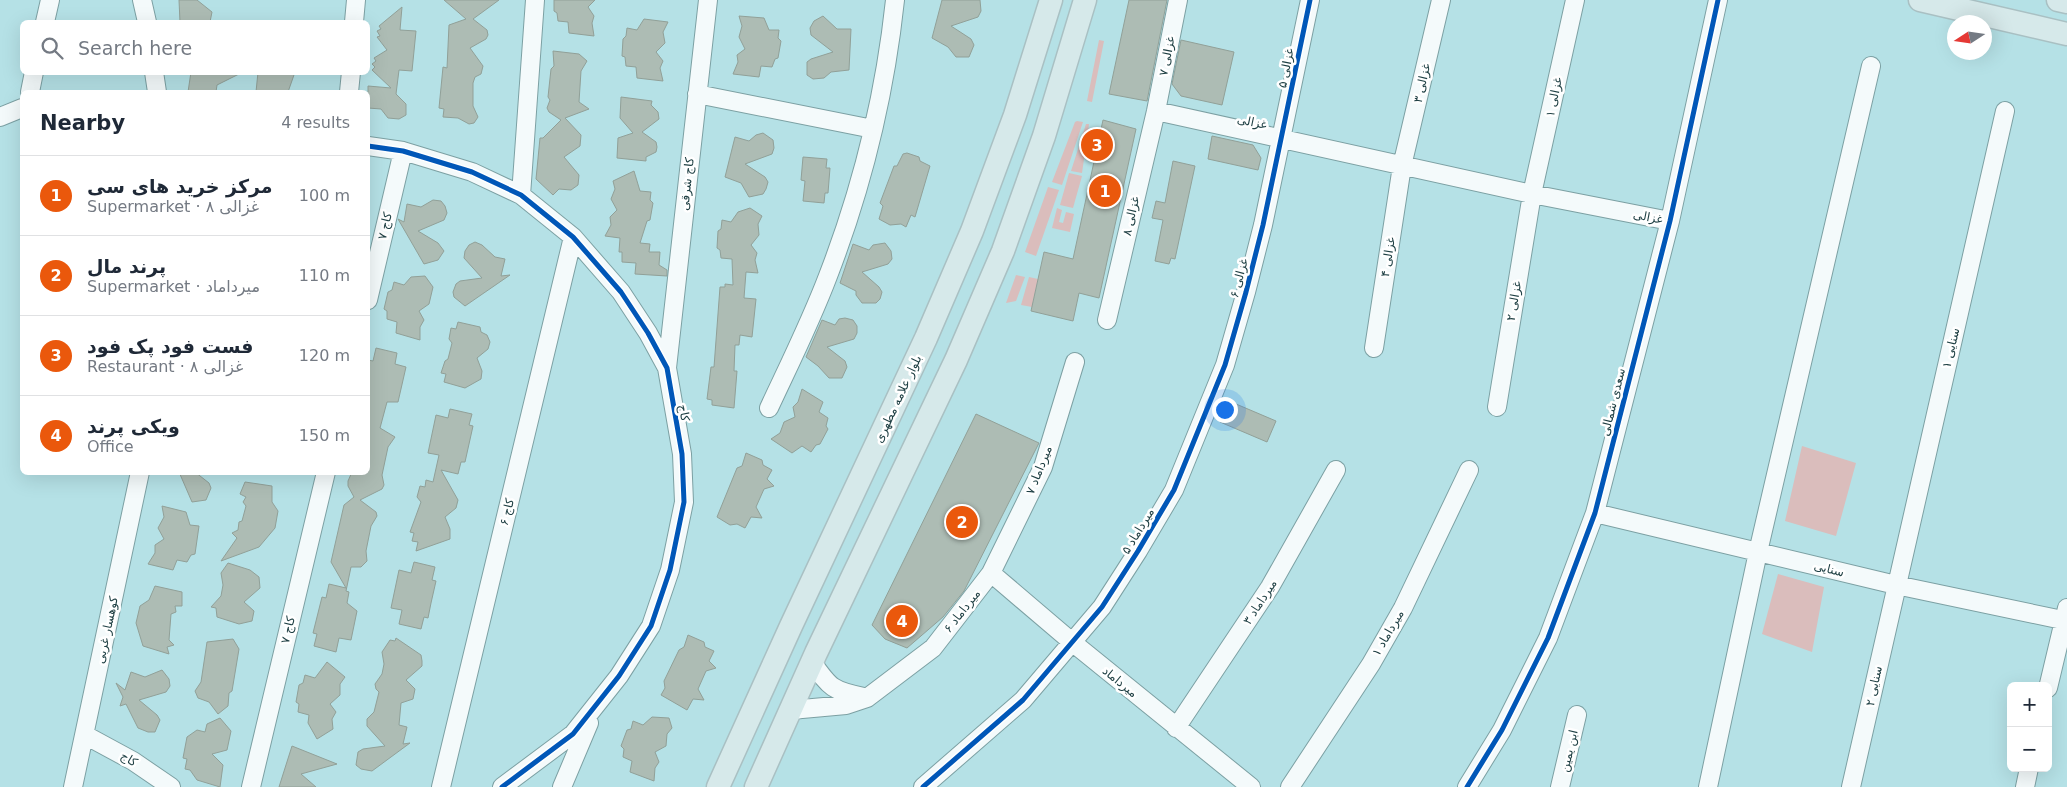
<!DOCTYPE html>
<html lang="en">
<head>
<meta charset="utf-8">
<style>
	body { margin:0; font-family:"DejaVu Sans","Noto Naskh Arabic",sans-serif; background:#f2f2f3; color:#1f2937 }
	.controls { position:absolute; right:15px; bottom:15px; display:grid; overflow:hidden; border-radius:8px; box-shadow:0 5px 20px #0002 }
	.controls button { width:45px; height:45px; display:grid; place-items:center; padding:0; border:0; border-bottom:1px solid #e0e1e3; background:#fff; color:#1f2937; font:25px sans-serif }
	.compass { position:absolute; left:1947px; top:15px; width:45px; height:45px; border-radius:50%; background:#fff; box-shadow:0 5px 20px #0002; rotate:258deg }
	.you { position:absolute; left:1224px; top:409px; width:18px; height:18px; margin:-12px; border:4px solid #fff; border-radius:50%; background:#1a73e8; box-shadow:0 0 0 8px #1a73e833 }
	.badge { display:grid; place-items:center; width:32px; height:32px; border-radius:50%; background:#ea580c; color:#fff; font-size:16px; font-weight:700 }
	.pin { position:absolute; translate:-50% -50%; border:2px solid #fff; box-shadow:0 1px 5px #0006 }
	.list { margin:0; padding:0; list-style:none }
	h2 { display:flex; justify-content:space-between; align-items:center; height:65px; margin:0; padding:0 20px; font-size:21px }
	h2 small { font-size:16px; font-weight:400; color:#747a83 }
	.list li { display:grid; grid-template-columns:32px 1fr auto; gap:15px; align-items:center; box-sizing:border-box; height:80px; padding:0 20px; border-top:1px solid #e0e1e3 }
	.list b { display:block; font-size:19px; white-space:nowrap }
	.list p { margin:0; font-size:16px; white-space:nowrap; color:#747a83 }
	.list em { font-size:16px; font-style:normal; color:#747a83 }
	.icon { flex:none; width:28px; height:28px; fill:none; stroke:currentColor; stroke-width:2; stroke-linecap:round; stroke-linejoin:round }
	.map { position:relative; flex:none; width:2067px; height:787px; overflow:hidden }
	.search { position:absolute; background:#fff; box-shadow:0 5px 20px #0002; left:20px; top:20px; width:350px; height:55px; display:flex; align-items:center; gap:12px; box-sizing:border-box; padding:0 18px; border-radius:8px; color:#747a83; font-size:19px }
	.panel { position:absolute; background:#fff; box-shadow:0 5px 20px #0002; left:20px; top:90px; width:350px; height:385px; border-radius:8px }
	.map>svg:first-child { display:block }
	.green { fill:#dabdbc }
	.building { fill:#adbcb4; stroke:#91a098 }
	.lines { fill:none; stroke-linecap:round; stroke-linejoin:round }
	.minor-casing { stroke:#7ca0a3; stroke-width:20 }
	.major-casing { stroke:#a9c0c3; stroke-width:25 }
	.minor { stroke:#f4fafb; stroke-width:18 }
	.major { stroke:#d6e9ea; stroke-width:22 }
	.cycleway-casing { stroke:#fff; stroke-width:8 }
	.cycleway { stroke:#0057b8; stroke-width:5 }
	.labels { text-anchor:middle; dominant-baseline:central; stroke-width:5; stroke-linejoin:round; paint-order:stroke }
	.street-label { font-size:12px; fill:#1f4044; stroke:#fff }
</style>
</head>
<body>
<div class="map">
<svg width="2067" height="787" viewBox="0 0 2067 787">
	<rect width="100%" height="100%" fill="#b5e1e6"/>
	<!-- green -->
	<path class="green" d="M 1099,40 L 1104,41 L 1092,102 L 1087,101 Z
		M 1077,121 L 1083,122 L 1062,185 L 1052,182 L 1075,122 Z
		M 1086,124 L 1089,124 L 1082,173 L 1071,171 Z
		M 1069,173 L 1082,176 L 1073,208 L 1060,205 Z
		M 1048,187 L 1059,190 L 1036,256 L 1025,252 Z
		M 1057,208 L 1062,210 L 1059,222 L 1063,223 L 1066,212 L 1074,214 L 1070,232 L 1052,228 Z
		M 1016,275 L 1025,277 L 1016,301 L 1006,303 Z
		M 1029,277 L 1038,279 L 1032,307 L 1021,305 Z
		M 1802,446 L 1856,463 L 1836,536 L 1785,521 Z
		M 1778,574 L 1824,587 L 1812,652 L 1762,634 Z"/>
	<!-- building -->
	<path class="building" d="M 179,0 L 197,0 L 212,12 L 210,22 L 180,22 Z
		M 444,0 L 499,0 L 473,19 L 487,30 L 488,35 L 486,39 L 470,48 L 483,66 L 481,74 L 475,77 L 473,83 L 473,106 L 478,117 L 474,123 L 469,124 L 458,118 L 443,117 L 444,109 L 439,108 L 443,67 L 447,68 L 449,25 L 466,19 Z
		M 554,0 L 595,0 L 588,7 L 594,16 L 592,23 L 594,36 L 569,33 L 568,22 L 558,21 L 557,13 L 554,11 Z
		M 942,0 L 980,0 L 981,11 L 978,17 L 951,26 L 971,39 L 974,45 L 969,57 L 956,57 L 948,47 L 932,38 Z
		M 1129,0 L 1167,0 L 1147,101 L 1109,94 Z
		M 402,7 L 400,30 L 416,31 L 412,71 L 399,70 L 396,94 L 406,104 L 406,115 L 399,119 L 388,118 L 381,109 L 368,108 L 368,86 L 391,88 L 372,70 L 375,67 L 372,64 L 376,61 L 374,58 L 387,50 L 377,37 L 380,36 L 377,31 L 381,29 L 379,26 Z
		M 739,16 L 764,18 L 769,30 L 779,30 L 778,38 L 781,41 L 778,58 L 775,59 L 772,67 L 761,66 L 759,77 L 733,74 L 738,62 L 737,55 L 745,49 L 739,37 L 742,26 Z
		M 823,16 L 837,29 L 851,29 L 849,70 L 831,72 L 824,78 L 813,79 L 807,75 L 807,62 L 811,59 L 833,52 L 811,35 L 810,28 L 814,21 Z
		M 644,19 L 668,22 L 663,32 L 665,43 L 656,52 L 663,61 L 660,68 L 663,81 L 637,78 L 636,67 L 626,66 L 625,57 L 622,56 L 623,39 L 626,36 L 627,28 L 637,30 Z
		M 1181,40 L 1234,52 L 1222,105 L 1181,96 L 1172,84 Z
		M 553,51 L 579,54 L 587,61 L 581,71 L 579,102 L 589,109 L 565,118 L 581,135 L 580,146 L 564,157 L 579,175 L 578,185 L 571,190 L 559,189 L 553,195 L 536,179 L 540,138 L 543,138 L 561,120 L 549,112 L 547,108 L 550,100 L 548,97 L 551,69 L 554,66 Z
		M 191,72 L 243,72 L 217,85 L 216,92 L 188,92 Z
		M 258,72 L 295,72 L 288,92 L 256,92 Z
		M 621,97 L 652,101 L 651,105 L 658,112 L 659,119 L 642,132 L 656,142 L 657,147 L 656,152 L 646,157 L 646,161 L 617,158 L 618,138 L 633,133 L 620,118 Z
		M 1103,120 L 1136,129 L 1099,298 L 1079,293 L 1073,321 L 1031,311 L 1044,252 L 1073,259 Z
		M 763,133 L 773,140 L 774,148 L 772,154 L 745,164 L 765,177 L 768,182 L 766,189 L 763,194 L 749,197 L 741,183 L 725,177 L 735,137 L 749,141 L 756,135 Z
		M 1212,136 L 1253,145 L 1261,158 L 1258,170 L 1208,159 Z
		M 907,153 L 919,157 L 920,161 L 930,166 L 915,217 L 911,215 L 906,227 L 901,224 L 890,225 L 879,219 L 883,206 L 880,203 L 894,166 L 897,166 L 903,154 Z
		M 803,157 L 827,159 L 826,168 L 830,168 L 828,193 L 825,193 L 824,203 L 803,201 L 805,181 L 801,180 Z
		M 1173,161 L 1195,166 L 1175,259 L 1171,258 L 1169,264 L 1155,261 L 1163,220 L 1152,218 L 1156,201 L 1165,203 Z
		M 634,171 L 640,191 L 651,192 L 650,200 L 653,203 L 650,220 L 647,221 L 640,243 L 650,244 L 649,252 L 660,252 L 659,265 L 667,270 L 667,276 L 635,274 L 636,263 L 622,262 L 622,252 L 619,252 L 620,238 L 605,236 L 611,225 L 610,217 L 617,210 L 611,199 L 615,189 L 613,181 Z
		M 433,200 L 441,201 L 445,206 L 447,213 L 444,220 L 418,231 L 438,243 L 444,251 L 438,260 L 424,264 L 398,219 L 404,222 L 407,204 L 421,207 Z
		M 750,208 L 762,216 L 758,224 L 759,235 L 751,245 L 757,253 L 755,260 L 758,273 L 746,272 L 744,298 L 756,299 L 752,337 L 740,335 L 739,345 L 735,345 L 734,371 L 737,371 L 734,408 L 712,405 L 712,400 L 707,399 L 711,367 L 714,367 L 720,287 L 725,287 L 725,284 L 733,285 L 732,259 L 721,258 L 720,250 L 717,248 L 718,231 L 721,229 L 722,220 L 731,222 L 738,212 Z
		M 475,242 L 482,245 L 495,257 L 505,259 L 501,276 L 510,275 L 465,306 L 454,297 L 453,292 L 456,284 L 460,281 L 482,278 L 464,258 L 465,251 L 469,245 Z
		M 885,243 L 891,251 L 892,259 L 888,264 L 862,272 L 879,287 L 882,292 L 880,299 L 876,303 L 862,303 L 856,295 L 856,291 L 840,283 L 853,244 L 869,250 L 873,245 Z
		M 425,276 L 433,287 L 429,304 L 419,311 L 424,320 L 420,327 L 420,340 L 396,333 L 397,322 L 387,319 L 387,311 L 384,309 L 388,292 L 392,290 L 394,282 L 404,285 L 411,277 Z
		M 845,318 L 853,320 L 857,326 L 857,333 L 854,339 L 827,347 L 845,361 L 847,367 L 842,378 L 829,378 L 818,366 L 806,357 L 822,320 L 835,325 L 839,319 Z
		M 458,322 L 480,327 L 481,332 L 487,335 L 490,342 L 488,349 L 477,358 L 482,371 L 481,379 L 465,388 L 444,382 L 446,374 L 441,373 L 445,361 L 448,359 L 452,343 L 449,339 L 451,328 L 456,329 Z
		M 376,348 L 397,353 L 395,364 L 406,367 L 398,402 L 387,402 L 380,428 L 395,437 L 388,447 L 382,475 L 384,485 L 382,489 L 360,500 L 376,512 L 377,516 L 371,526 L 366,551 L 367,561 L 361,567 L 351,567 L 346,591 L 349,592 L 347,603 L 357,611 L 351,640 L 339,638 L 336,652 L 314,646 L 317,634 L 313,633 L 322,597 L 326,598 L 329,584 L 346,588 L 331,562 L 344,505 L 354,497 L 348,486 L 348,481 L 352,472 L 368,472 L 368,360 L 373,361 Z
		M 802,389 L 823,402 L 819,412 L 828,418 L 826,426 L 828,429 L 820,444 L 816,445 L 811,452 L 802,446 L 792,453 L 771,439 L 780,433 L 784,422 L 795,417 L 793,407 L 798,402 Z
		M 1229,401 L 1276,421 L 1267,442 L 1220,422 Z
		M 450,409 L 472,414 L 469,425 L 473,426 L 465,462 L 461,462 L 458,474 L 441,470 L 458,500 L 456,508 L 445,517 L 450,529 L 450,539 L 416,551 L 418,542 L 412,541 L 414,533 L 410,532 L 421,502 L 417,497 L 420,486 L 425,487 L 426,480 L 433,482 L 439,455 L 428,453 L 436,415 L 448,418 Z
		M 976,414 L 1039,443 L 964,591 L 943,617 L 907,648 L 885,639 L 872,625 Z
		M 746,453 L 762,460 L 763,465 L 772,470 L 767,479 L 774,486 L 764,489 L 756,507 L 762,518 L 751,517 L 745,528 L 737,524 L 730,525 L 717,517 L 737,468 L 742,466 Z
		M 179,472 L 195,472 L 209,483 L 211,488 L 206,500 L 192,502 Z
		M 245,482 L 272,486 L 272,502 L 278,511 L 275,528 L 259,547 L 221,561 L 237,538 L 232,533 L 238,530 L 239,522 L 242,521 L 246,506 L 243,502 L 246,497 L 240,494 Z
		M 162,506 L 186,512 L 190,525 L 199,526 L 195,554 L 191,555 L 187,562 L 177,560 L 173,570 L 148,564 L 155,553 L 155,545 L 164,539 L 158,528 L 164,517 Z
		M 414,562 L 435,567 L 432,580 L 436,581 L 431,603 L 428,618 L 424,617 L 421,629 L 399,624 L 402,610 L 391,608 L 399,570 L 411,573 Z
		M 228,563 L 250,570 L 259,577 L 260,588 L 244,602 L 254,611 L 252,621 L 239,624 L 217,617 L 216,608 L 211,607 L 221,596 L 223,585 L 221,573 Z
		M 155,586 L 182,592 L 182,606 L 175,606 L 176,612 L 171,614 L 169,640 L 174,645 L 167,647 L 169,654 L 143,646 L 136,623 L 140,606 L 149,600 Z
		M 688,635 L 704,642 L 705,647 L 714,651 L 709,661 L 716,668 L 706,671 L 698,689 L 704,700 L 693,699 L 687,710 L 661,695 L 665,688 L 664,681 L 679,650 L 684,647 Z
		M 396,638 L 421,655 L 422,661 L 422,666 L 406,680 L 415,689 L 413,699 L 401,703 L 399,725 L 407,727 L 403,744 L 410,743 L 372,771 L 361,769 L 356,765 L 358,752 L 363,749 L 385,746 L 367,726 L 367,719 L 374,712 L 379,692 L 376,689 L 375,684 L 382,674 L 384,664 L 382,652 L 390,640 L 395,641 Z
		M 233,639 L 239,649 L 232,691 L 229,693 L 228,706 L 218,714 L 209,702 L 198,698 L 195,691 L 201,682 L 207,642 Z
		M 327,662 L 345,677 L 340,684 L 340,695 L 330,704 L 336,712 L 332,719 L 333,729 L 317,739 L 308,723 L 309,715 L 298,712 L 299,704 L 296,702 L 299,685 L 303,683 L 305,675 L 315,678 Z
		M 162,670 L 169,679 L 170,686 L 166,692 L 139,700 L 157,715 L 160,720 L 155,732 L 148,732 L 138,728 L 126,704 L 120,706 L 123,697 L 116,683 L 125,690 L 131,672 L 145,677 Z
		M 652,717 L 669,718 L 672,728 L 667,734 L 666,746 L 655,752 L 659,762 L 655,768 L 654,781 L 630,772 L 632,761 L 623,757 L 624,749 L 621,746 L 627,730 L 631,729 L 633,721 L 643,725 Z
		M 220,718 L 231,731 L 227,750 L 212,754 L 223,765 L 220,787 L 197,780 L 190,770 L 185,769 L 187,759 L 183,758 L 187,737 L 197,730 L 205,732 L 207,724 Z
		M 292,746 L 337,764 L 301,774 L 316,787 L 279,787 Z"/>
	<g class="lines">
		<defs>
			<path id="minor" d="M 142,0 L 147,22
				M 45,22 L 50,0
				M 354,22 L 356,0
				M 154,72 L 157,92
				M 30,92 L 34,72
				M 349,92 L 351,72
				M 697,94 L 873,129
				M 1156,111 L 1532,194 L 1670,221
				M 0,117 L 22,108
				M 368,146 L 403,151 L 472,172 L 521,195 L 573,237 L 621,292 L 648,333 L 667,368 L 682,454 L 684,502 L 670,570 L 651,626 L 619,676 L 573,734 L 502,787
				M 521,195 L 535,0
				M 368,300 L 403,151
				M 1107,320 L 1156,111 L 1178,0
				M 1374,348 L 1402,166 L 1441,0
				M 667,368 L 708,0
				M 1497,407 L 1532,194 L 1575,0
				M 769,408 C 789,365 811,321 828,276 C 862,188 885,94 895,0
				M 1595,513 L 1896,585 L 2067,621
				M 991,573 L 1072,642 L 1251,787
				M 812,662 C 830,688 833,691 864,697
				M 2048,688 L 2067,608
				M 791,710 L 846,705 L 867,698 L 933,648 L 991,573 L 1043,467 L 1075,362
				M 1176,728 L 1270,587 L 1336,470
				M 85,735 L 133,761 L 171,787
				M 73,787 L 140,472
				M 251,787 L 326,472
				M 441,787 L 573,237
				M 562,787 L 589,723
				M 923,787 L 1023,700 L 1102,607 L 1138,551 L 1174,490 L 1225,365 L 1246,292 L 1263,225 L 1310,0
				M 1290,787 L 1371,664 L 1403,608 L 1469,470
				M 1467,787 L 1502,730 L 1548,638 L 1595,513 L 1670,221 L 1718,0
				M 1560,787 L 1577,715
				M 1708,787 L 1758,552 L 1871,66
				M 1851,787 L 2005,111
				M 2025,787 L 2029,768"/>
			<path id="major" d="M 1920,0 L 2067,34
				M 2058,0 L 2067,2
				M 718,787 L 791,626 L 926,338 L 972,231 L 1015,115 L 1051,0
				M 756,787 L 816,653 L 956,360 L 1003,251 L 1044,136 L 1085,0"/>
		</defs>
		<!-- minor casing -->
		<use href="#minor" class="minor-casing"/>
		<!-- major casing -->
		<use href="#major" class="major-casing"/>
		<!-- minor -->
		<use href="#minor" class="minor"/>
		<!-- major -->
		<use href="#major" class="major"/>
		<defs>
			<path id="cycleway" d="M 368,146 L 403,151 L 472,172 L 521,195 L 573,237 L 621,292 L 648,333 L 667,368 L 682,454 L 684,502 L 670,570 L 651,626 L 619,676 L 573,734 L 502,787
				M 923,787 L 1023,700 L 1102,607 L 1138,551 L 1174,490 L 1225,365 L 1246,292 L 1263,225 L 1310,0
				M 1467,787 L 1502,730 L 1548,638 L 1595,513 L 1670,221 L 1718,0"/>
		</defs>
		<!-- cycleway casing -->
		<use href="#cycleway" class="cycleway-casing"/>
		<!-- cycleway -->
		<use href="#cycleway" class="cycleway"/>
	</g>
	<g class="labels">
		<!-- street labels -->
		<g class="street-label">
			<text transform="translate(1167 56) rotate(-79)">غزالی ۷</text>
			<text transform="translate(1286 68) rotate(-79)">غزالی ۵</text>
			<text transform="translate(1422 83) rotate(-77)">غزالی ۳</text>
			<text transform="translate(1554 97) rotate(-78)">غزالی ۱</text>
			<text transform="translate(1252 122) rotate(12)">غزالی</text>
			<text transform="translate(687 184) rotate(-84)">کاج شرقی</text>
			<text transform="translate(1131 216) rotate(-77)">غزالی ۸</text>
			<text transform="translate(1648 217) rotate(11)">غزالی</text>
			<text transform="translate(385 226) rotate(-77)">کاج ۷</text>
			<text transform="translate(1388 257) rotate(-81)">غزالی ۴</text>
			<text transform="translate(1239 278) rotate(-75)">غزالی ۶</text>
			<text transform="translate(1514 301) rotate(-80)">غزالی ۲</text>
			<text transform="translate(1951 348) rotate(-77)">سنایی ۱</text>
			<text transform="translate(898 399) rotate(-65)">بلوار علامه مطهری</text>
			<text transform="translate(1613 402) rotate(-76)">سعدی شمالی</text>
			<text transform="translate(684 413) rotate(79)">کاج</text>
			<text transform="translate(1039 470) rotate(-68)">میرداماد ۷</text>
			<text transform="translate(507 512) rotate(-76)">کاج ۶</text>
			<text transform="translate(1138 531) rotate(-59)">میرداماد ۵</text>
			<text transform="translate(1829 569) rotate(14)">سنایی</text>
			<text transform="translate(1260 602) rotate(-57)">میرداماد ۳</text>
			<text transform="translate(962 611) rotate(-52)">میرداماد ۶</text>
			<text transform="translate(107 630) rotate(-78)">کوهسار غربی</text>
			<text transform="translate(288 630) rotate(-77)">کاج ۷</text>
			<text transform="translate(1388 633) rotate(-60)">میرداماد ۱</text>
			<text transform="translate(1120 682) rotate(39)">میرداماد</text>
			<text transform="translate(1874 686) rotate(-78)">سنایی ۲</text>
			<text transform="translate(1569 751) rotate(-77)">ابن یمین</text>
			<text transform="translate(129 759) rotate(31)">کاج</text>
		</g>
	</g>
</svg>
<div class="controls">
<button>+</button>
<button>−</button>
</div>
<svg class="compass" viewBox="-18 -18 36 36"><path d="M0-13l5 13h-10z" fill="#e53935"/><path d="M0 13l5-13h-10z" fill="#747a83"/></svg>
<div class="you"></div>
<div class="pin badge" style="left:1105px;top:191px">1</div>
<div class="pin badge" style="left:962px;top:522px">2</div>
<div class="pin badge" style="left:1097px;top:145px">3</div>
<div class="pin badge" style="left:902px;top:621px">4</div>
<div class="search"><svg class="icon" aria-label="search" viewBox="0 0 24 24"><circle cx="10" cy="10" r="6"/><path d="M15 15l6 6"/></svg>Search here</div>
<section class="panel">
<h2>Nearby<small>4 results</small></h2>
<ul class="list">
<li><span class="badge">1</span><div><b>مرکز خرید های سی</b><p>Supermarket · غزالی ۸</p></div><em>100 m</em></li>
<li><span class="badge">2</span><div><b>پرند مال</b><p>Supermarket · میرداماد</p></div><em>110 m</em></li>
<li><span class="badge">3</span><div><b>فست فود پک فود</b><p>Restaurant · غزالی ۸</p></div><em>120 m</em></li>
<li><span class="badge">4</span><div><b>ویکی پرند</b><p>Office</p></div><em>150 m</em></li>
</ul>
</section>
</div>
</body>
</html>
